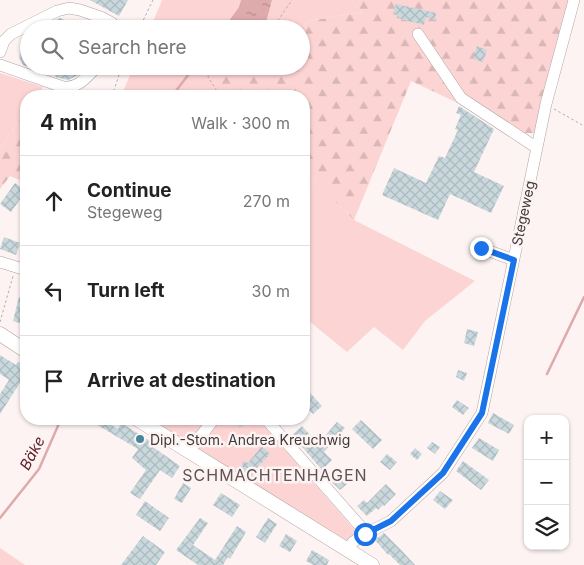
<!DOCTYPE html>
<html lang="en">
<head>
<meta charset="utf-8">
<style>
	body { margin:0; font-family:Inter,sans-serif; background:#f2f2f2; color:#222 }
	.controls { position:absolute; right:15px; bottom:15px; display:grid; overflow:hidden; border-radius:10px; box-shadow:0 1px 4px #0004 }
	.controls button { width:45px; height:45px; display:grid; place-items:center; padding:0; border:0; border-bottom:1px solid #e0e0e0; background:#fff; color:#222; font:25px sans-serif }
	.stop { position:absolute; width:15px; height:15px; margin:-11px; border:4px solid #1a73e8; border-radius:50%; background:#fff }
	.stop.end { background:#1a73e8; border-color:#fff; box-shadow:0 1px 5px #0008 }
	.list { margin:0; padding:0; list-style:none }
	h2 { display:flex; justify-content:space-between; align-items:center; height:65px; margin:0; padding:0 20px; font-size:21px }
	h2 small { font-size:16px; font-weight:400; color:#767676 }
	.list li { display:grid; grid-template-columns:32px 1fr auto; gap:15px; align-items:center; box-sizing:border-box; height:90px; padding:0 20px; border-top:1px solid #e0e0e0 }
	.list b { display:block; font-size:19px; white-space:nowrap }
	.list p { margin:0; font-size:16px; white-space:nowrap; color:#767676 }
	.list em { font-size:16px; font-style:normal; color:#767676 }
	.icon { flex:none; width:28px; height:28px; fill:none; stroke:currentColor; stroke-width:2; stroke-linecap:round; stroke-linejoin:round }
	.map { position:relative; flex:none; width:584px; height:565px; overflow:hidden }
	.search { position:absolute; background:#fff; box-shadow:0 1px 4px #0004; left:20px; top:20px; width:290px; height:55px; display:flex; align-items:center; gap:12px; box-sizing:border-box; padding:0 18px; border-radius:28px; color:#767676; font-size:19px }
	.panel { position:absolute; background:#fff; box-shadow:0 1px 4px #0004; left:20px; top:90px; width:290px; height:335px; border-radius:20px }
	.map>svg:first-child { display:block }
	.grass { fill:#fdd4d4 }
	.forest { fill:url(#forest-firs) }
	.water { fill:url(#water-ripples) }
	.lines { fill:none; stroke-linecap:round; stroke-linejoin:round }
	.stream { stroke:#deaaab; stroke-width:2.5 }
	.building { fill:url(#building-cross-hatch) }
	.minor-casing { stroke:#b2a3a3; stroke-width:12 }
	.major-casing { stroke:#b2a3a3; stroke-width:15 }
	.path { stroke:#b4acac; stroke-width:1; stroke-dasharray:2.5 2.5; stroke-linecap:butt }
	.minor { stroke:#fff; stroke-width:11 }
	.major { stroke:#fff; stroke-width:14 }
	.route { stroke:#1a73e8; stroke-width:6 }
	.poi-dot { fill:#458799; stroke:#fdf3f3; stroke-width:2 }
	.labels { text-anchor:middle; dominant-baseline:central; stroke-width:5; stroke-linejoin:round; paint-order:stroke }
	.street-label { font-size:14px; fill:#403a3a; stroke:#fdf3f3 }
	.poi-label { font-size:14px; fill:#403a3a; stroke:#fdf3f3; text-anchor:start }
	.water-label { font-size:15px; font-style:italic; fill:#602228; stroke:#fdf3f3 }
	.quarter-label { font-size:16px; letter-spacing:1px; fill:#605353; stroke:#fdf3f3 }
</style>
</head>
<body>
<div class="map">
<svg width="584" height="565" viewBox="0 0 584 565">
	<defs>
		<pattern id="forest-firs" width="22" height="20" patternUnits="userSpaceOnUse" patternTransform="scale(1.25)"><rect width="22" height="20" fill="#fdd4d4"/><path d="M5 1l3.5 6h-7zM16 11l3.5 6h-7z" fill="#dab7b7"/></pattern>
		<pattern id="water-ripples" width="26" height="14" patternUnits="userSpaceOnUse" patternTransform="scale(1.25)"><rect width="26" height="14" fill="#deaaab"/><path d="M2 4q2-2 4 0t4 0M15 11q2-2 4 0t4 0" fill="none" stroke="#b58b8c"/></pattern>
		<pattern id="building-cross-hatch" width="8" height="8" patternUnits="userSpaceOnUse" patternTransform="scale(1.25)"><rect width="8" height="8" fill="#c8d8dc"/><path d="M0 0l8 8M0 8l8-8" fill="none" stroke="#adbabe"/></pattern>
	</defs>
	<rect width="100%" height="100%" fill="#fdf3f3"/>
	<!-- grass -->
	<path class="grass" d="M 162,0 L 241,0 L 239,7 L 223,29 L 150,29 Z
		M 272,0 L 350,0 L 363,12 L 309,21 L 300,29 L 259,29 L 267,20 Z
		M 134,66 L 217,66 L 212,96 L 121,96 Z
		M 0,73 L 43,87 L 37,96 L 26,96 L 26,111 L 0,148 Z
		M 304,171 L 354,220 L 475,281 L 425,321 L 403,350 L 374,327 L 347,352 L 304,317 Z
		M 144,419 L 258,419 L 359,535 L 348,545 Z
		M 0,548 L 25,565 L 0,565 Z"/>
	<!-- forest -->
	<path class="forest" d="M 350,0 L 575,0 L 545,133 L 522,133 L 411,81 L 354,220 L 304,171 L 304,96 L 212,96 L 217,66 L 301,66 L 300,29 L 309,21 L 363,12 Z
		M 26,111 L 26,183 L 10,176 L 0,189 L 0,148 Z"/>
	<!-- water -->
	<path class="water" d="M 241,0 L 272,0 L 266,23 L 260,29 L 223,29 L 239,7 Z"/>
	<g class="lines">
		<!-- stream -->
		<path class="stream" d="M 172,96 L 195,66
			M 547,374 L 584,297
			M 0,518 L 39,469 L 61,419"/>
	</g>
	<!-- building -->
	<path class="building" d="M 90,0 L 128,0 L 119,16 Z
		M 396,4 L 436,13 L 435,20 L 426,17 L 424,25 L 397,18 L 397,15 L 393,14 Z
		M 60,18 L 65,20 L 73,29 L 42,29 L 43,26 Z
		M 88,21 L 100,25 L 107,29 L 77,29 Z
		M 29,40 L 29,67 L 23,65 L 19,57 L 22,46 Z
		M 477,46 L 487,50 L 483,62 L 473,59 Z
		M 51,66 L 83,66 L 78,75 L 68,80 L 56,77 Z
		M 459,106 L 494,129 L 474,172 L 504,186 L 491,213 L 450,194 L 438,220 L 382,195 L 394,168 L 426,183 L 439,156 L 445,158 L 458,130 L 455,129 L 461,115 L 456,113 Z
		M 15,183 L 26,191 L 11,212 L 0,204 Z
		M 4,237 L 20,243 L 16,255 L 0,249 Z
		M 19,297 L 26,299 L 26,325 L 13,321 Z
		M 467,329 L 478,332 L 474,346 L 464,343 Z
		M 0,355 L 16,365 L 18,362 L 26,367 L 26,380 L 23,378 L 0,414 L 0,394 L 9,380 L 0,374 Z
		M 458,370 L 467,373 L 464,381 L 456,377 Z
		M 304,386 L 322,406 L 313,414 L 304,405 Z
		M 457,400 L 469,408 L 463,415 L 452,407 Z
		M 493,413 L 514,425 L 509,434 L 488,423 Z
		M 87,419 L 101,419 L 118,429 L 121,423 L 155,444 L 153,447 L 180,466 L 172,478 L 160,470 L 140,499 L 130,493 L 146,470 L 132,458 L 138,449 Z
		M 232,419 L 251,419 L 240,428 Z
		M 361,420 L 382,440 L 373,449 L 352,429 Z
		M 337,422 L 345,428 L 324,452 L 332,460 L 322,470 L 292,435 L 302,426 L 318,444 Z
		M 479,438 L 499,450 L 493,461 L 472,448 Z
		M 432,442 L 440,447 L 435,454 L 427,448 Z
		M 262,446 L 270,454 L 255,470 L 250,478 L 239,470 L 244,461 L 248,463 Z
		M 415,448 L 422,454 L 417,460 L 410,454 Z
		M 387,454 L 397,462 L 390,470 L 380,462 Z
		M 463,461 L 489,480 L 481,490 L 456,471 Z
		M 337,474 L 347,484 L 340,490 L 330,480 Z
		M 183,483 L 191,488 L 182,503 L 174,499 Z
		M 386,484 L 396,494 L 384,506 L 383,505 L 378,510 L 376,508 L 367,516 L 357,506 L 364,500 L 367,503 Z
		M 440,491 L 453,500 L 445,509 L 433,500 Z
		M 221,493 L 240,505 L 232,517 L 213,505 Z
		M 145,501 L 169,518 L 160,531 L 136,515 Z
		M 200,518 L 208,523 L 193,545 L 215,560 L 237,526 L 246,532 L 230,559 L 228,557 L 223,565 L 198,565 L 176,550 Z
		M 268,518 L 277,524 L 265,543 L 256,537 Z
		M 384,533 L 403,552 L 415,565 L 400,565 L 389,554 L 388,555 L 375,540 Z
		M 286,534 L 297,541 L 290,552 L 279,546 Z
		M 143,536 L 165,552 L 156,565 L 121,565 Z
		M 312,550 L 329,560 L 327,565 L 313,565 L 306,561 Z"/>
	<g class="lines">
		<defs>
			<path id="minor" d="M 418,34 L 461,98 L 537,148
				M 0,52 L 4,41 L 11,34 L 57,11 L 69,8 L 80,10 L 103,18 L 112,23 L 116,29
				M 0,65 L 63,87 C 79,89 87,76 98,66
				M 481,248 L 514,260
				M 0,262 L 26,270
				M 266,419 L 360,526 L 365,534
				M 189,451 L 214,419
				M 348,550 L 353,542 L 365,534 L 391,521 L 443,473 L 482,413 L 546,104 L 574,0"/>
			<path id="major" d="M 0,334 L 26,351
				M 137,419 L 372,565"/>
		</defs>
		<!-- minor casing -->
		<use href="#minor" class="minor-casing"/>
		<!-- major casing -->
		<use href="#major" class="major-casing"/>
		<!-- path -->
		<path class="path" d="M 139,29 L 153,0
			M 272,29 L 292,0
			M 211,66 L 208,77 L 220,96
			M 112,96 L 122,66
			M 554,109 L 584,126
			M 0,322 L 13,276"/>
		<!-- minor -->
		<use href="#minor" class="minor"/>
		<!-- major -->
		<use href="#major" class="major"/>
	</g>
	<g class="lines">
		<!-- route -->
		<path class="route" d="M 365,534 L 391,521 L 443,473 L 482,413 L 514,260 L 481,248"/>
	</g>
	<!-- markers -->
	<circle class="poi-dot" cx="140" cy="439" r="5"/>
	<g class="labels">
		<!-- street labels -->
		<g class="street-label">
			<text transform="translate(523 213) rotate(-78)">Stegeweg</text>
		</g>
		<!-- poi labels -->
		<g class="poi-label">
			<text x="150" y="439">Dipl.-Stom. Andrea Kreuchwig</text>
		</g>
		<!-- water labels -->
		<g class="water-label">
			<text transform="translate(32 453) rotate(-62)">Bäke</text>
		</g>
		<!-- quarter labels -->
		<g class="quarter-label">
			<text x="275" y="475">SCHMACHTENHAGEN</text>
		</g>
	</g>
</svg>
<div class="controls">
<button>+</button>
<button>−</button>
<button><svg class="icon" aria-label="layers" viewBox="0 0 24 24"><path d="M12 4l9 5-9 5-9-5zM3 14l9 5 9-5"/></svg></button>
</div>
<div class="stop" style="left:365px;top:534px"></div>
<div class="stop end" style="left:481px;top:248px"></div>
<div class="search"><svg class="icon" aria-label="search" viewBox="0 0 24 24"><circle cx="10" cy="10" r="6"/><path d="M15 15l6 6"/></svg>Search here</div>
<section class="panel">
<h2>4 min<small>Walk · 300 m</small></h2>
<ul class="list">
<li><svg class="icon" aria-label="ahead" viewBox="0 0 24 24"><path d="M12 20V5M6 11l6-6 6 6"/></svg><div><b>Continue</b><p>Stegeweg</p></div><em>270 m</em></li>
<li><svg class="icon" aria-label="left" viewBox="0 0 24 24"><path d="M17 20v-9H6M10 6l-5 5 5 5"/></svg><div><b>Turn left</b></div><em>30 m</em></li>
<li><svg class="icon" aria-label="arrive" viewBox="0 0 24 24"><path d="M6 21V4h12l-3 4 3 4H6"/></svg><div><b>Arrive at destination</b></div></li>
</ul>
</section>
</div>
</body>
</html>
